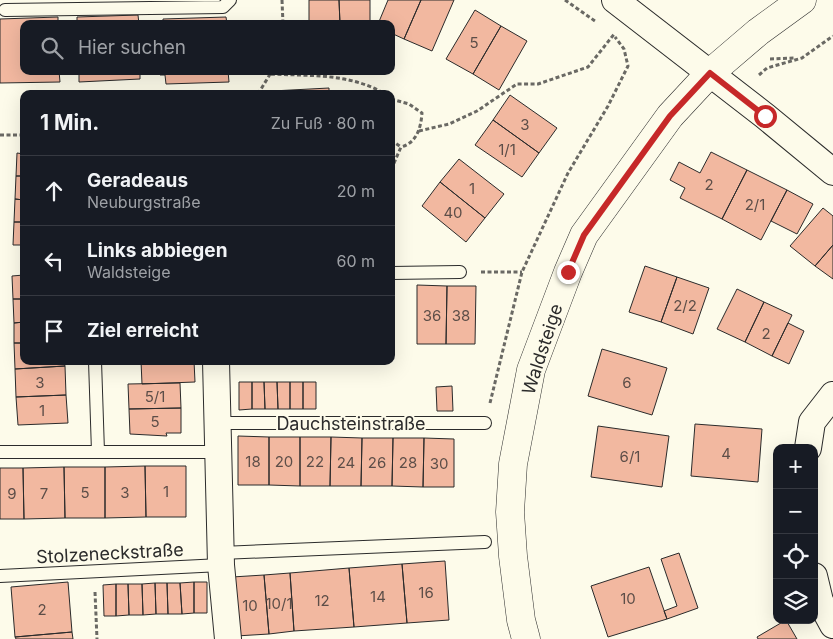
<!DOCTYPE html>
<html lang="de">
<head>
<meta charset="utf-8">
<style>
	body { margin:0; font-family:Inter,sans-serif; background:#242831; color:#f1f3f6 }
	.controls { position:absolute; right:15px; bottom:15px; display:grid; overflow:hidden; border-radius:10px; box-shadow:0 5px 20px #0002 }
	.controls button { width:45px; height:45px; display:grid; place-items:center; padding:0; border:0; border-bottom:1px solid #363941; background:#171b24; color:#f1f3f6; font:25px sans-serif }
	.stop { position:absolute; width:15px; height:15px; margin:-11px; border:4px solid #c62828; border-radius:50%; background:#fff }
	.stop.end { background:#c62828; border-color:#fff; box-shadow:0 1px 5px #0008 }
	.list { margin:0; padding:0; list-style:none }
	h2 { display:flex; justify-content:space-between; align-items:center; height:65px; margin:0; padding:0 20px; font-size:21px }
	h2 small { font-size:16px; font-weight:400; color:#9ea1a6 }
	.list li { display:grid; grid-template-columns:32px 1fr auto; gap:15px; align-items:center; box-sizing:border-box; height:70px; padding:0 20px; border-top:1px solid #363941 }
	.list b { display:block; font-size:19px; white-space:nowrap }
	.list p { margin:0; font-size:16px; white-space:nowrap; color:#9ea1a6 }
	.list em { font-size:16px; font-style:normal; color:#9ea1a6 }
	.icon { flex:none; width:28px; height:28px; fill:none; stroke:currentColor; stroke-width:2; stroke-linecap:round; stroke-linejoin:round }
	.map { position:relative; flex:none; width:833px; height:639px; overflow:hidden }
	.search { position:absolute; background:#171b24; box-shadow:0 5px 20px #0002; left:20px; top:20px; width:375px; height:55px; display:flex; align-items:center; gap:12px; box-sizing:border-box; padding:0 18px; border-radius:10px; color:#9ea1a6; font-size:19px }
	.panel { position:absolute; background:#171b24; box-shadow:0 5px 20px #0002; left:20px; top:90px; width:375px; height:275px; border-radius:10px }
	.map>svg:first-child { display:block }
	.building { fill:#f2b8a0; stroke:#2b2b2b }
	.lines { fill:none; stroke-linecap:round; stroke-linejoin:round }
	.service-casing { stroke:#2b2b2b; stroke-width:14 }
	.minor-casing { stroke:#2b2b2b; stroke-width:28 }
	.tertiary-casing { stroke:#2b2b2b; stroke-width:29 }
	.path { stroke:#6a6964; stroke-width:3; stroke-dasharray:4 2.5; stroke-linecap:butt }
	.service { stroke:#fdfbea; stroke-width:12 }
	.minor { stroke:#fdfbea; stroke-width:26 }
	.tertiary { stroke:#fdfbea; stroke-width:28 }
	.route { stroke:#c62828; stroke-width:6 }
	.labels { text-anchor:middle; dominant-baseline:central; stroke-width:4; stroke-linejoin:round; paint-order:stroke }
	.number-label { font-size:15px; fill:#5d4e48 }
	.street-label { font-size:18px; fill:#2b2b2b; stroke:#fdfbea }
</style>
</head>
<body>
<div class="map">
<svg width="833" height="639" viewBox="0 0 833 639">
	<rect width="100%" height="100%" fill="#fdfbea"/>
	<!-- building -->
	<path class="building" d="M 309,0 L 339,0 L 340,24 L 309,24 Z
		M 339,0 L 370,0 L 370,24 L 340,24 Z
		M 388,0 L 421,0 L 404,39 L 391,33 L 391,24 L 378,24 Z
		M 421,0 L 454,0 L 432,51 L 404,39 Z
		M 475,10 L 501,26 L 473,74 L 446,59 Z
		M 138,15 L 139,24 L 77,24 L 77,17 Z
		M 58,17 L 58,24 L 24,24 L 24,71 L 59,71 L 60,82 L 0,83 L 0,19 Z
		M 226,17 L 227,24 L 163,24 L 163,19 Z
		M 501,26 L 527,41 L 499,90 L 473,74 Z
		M 79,71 L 140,71 L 140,79 L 79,82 Z
		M 160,71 L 228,71 L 229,82 L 166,84 L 165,75 L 160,75 Z
		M 329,88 L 329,94 L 272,94 L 272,91 Z
		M 510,95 L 557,128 L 539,153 L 493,120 Z
		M 493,120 L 539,153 L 522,177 L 475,145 Z
		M 711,152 L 747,170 L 722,219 L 680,198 L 685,188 L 670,180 L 679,162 L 700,173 Z
		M 17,153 L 24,154 L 24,176 L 16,176 Z
		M 459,159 L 504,194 L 485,218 L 440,182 Z
		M 747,170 L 787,190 L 761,240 L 722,219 Z
		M 16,176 L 24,176 L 24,200 L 15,199 Z
		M 440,182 L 485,218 L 466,242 L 422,206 Z
		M 787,190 L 813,204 L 797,234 L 771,221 Z
		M 15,199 L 24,200 L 24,222 L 14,222 Z
		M 823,208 L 833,216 L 833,245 L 815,266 L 790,246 Z
		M 14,222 L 24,222 L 24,245 L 13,245 Z
		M 833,245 L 833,279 L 815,266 Z
		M 645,266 L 677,277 L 661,322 L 629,312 Z
		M 24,275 L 24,299 L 13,299 L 12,276 Z
		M 677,277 L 709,288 L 693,334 L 661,322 Z
		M 417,285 L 447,286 L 446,344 L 417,344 Z
		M 447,286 L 476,286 L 475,344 L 446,344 Z
		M 737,289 L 764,302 L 745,342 L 717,329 Z
		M 13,299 L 24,299 L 24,322 L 14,323 Z
		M 764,302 L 792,315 L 772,356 L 745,342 Z
		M 24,322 L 24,343 L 14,343 L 14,323 Z
		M 788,323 L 804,331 L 789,364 L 772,356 Z
		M 14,343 L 24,343 L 24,361 L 64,361 L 65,366 L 15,369 Z
		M 602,349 L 667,368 L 652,415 L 588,396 Z
		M 141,361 L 194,361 L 195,382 L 142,384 Z
		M 65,366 L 66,395 L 16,397 L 15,369 Z
		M 239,382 L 252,382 L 252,409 L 239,410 Z
		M 252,382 L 264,382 L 265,409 L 252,409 Z
		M 264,382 L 277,382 L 278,409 L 265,409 Z
		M 277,382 L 290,382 L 290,409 L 278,409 Z
		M 290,382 L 303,382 L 303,409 L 290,409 Z
		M 303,382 L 316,382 L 316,409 L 303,409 Z
		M 180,383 L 181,408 L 129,409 L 128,384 Z
		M 452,386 L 453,411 L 437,411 L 436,387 Z
		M 66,395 L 68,423 L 18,425 L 16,397 Z
		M 181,408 L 181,433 L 166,433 L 167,436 L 130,434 L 129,409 Z
		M 695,424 L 762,429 L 758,482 L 691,476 Z
		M 598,426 L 669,436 L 662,487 L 591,477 Z
		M 238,436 L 269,437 L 269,485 L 238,485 Z
		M 269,437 L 300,437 L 300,486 L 269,485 Z
		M 300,437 L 331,437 L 330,486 L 300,486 Z
		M 331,437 L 362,438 L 361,486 L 330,486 Z
		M 362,438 L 393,438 L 392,486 L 361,486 Z
		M 393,438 L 424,438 L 423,487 L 392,486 Z
		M 424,438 L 454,439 L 454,487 L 423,487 Z
		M 145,466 L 186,466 L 186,517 L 146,517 Z
		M 145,466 L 146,517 L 105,518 L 105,467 Z
		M 64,467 L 105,467 L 105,518 L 65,518 Z
		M 64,467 L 65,518 L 24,519 L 23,468 Z
		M 0,468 L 23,468 L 24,519 L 0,519 Z
		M 679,553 L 698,608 L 667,619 L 664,611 L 677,606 L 661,559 Z
		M 445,561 L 449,620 L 407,623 L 402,564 Z
		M 402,564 L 407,623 L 354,627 L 349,568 Z
		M 649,567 L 667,619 L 608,637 L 591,586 Z
		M 349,568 L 354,627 L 294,631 L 290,573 Z
		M 290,573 L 294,631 L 269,634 L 264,575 Z
		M 264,575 L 269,634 L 236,636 L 232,577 Z
		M 68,582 L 72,632 L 15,637 L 11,587 Z
		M 194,582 L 207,582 L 207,613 L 194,613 Z
		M 194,582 L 194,613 L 182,614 L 180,583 Z
		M 155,583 L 167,583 L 168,614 L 156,614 Z
		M 155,583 L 156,614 L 143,615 L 142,584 Z
		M 167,583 L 180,583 L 182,614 L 168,614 Z
		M 116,584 L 116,616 L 104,616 L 103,585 Z
		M 116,584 L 128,584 L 129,615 L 116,616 Z
		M 128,584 L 142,584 L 143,615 L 129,615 Z
		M 786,620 L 797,639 L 758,639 L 757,637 Z
		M 72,632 L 73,639 L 16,639 L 15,637 Z"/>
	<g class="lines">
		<defs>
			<path id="service" d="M 5,10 L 223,7 L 230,0
				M 391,273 L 460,272
				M 95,361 L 98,452
				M 217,423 L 485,423
				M 0,452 L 218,452
				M 221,553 L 485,542
				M 0,576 L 221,565"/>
			<path id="minor" d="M 615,0 L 765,116 L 833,172
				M 216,361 L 221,565 L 228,639
				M 808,448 L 812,422 L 833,395
				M 814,576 L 820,601 L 833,625"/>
			<path id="tertiary" d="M 526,639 L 521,620 L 513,556 L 510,512 L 513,464 L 531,370 L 568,272 L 584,235 L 670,116 L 710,73 L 758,32 L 802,0"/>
		</defs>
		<!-- service casing -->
		<use href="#service" class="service-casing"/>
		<!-- minor casing -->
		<use href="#minor" class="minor-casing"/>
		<!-- tertiary casing -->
		<use href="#tertiary" class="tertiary-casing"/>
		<!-- path -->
		<path class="path" d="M 282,0 L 283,24
			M 565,0 L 595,21
			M 770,59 L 796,58
			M 271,74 C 310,76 350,73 385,94
			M 759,75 L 767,68 L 802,58 L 833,36
			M 258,94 L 272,71
			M 391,99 L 409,104 L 422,113 C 421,127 417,143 401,147
			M 419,131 L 449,124 L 477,111 L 517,84 L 538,84 L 588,67 L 615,33
			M 0,135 L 24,135
			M 391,140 L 401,147 L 391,170
			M 481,272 L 522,272
			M 490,403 L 522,272 L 568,173 L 608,106 L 628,66 L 624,49 L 615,37
			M 95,592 L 97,639"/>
		<!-- service -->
		<use href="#service" class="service"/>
		<!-- minor -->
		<use href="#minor" class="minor"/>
		<!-- tertiary -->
		<use href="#tertiary" class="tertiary"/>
	</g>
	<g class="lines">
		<!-- route -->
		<path class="route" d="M 568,272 L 584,235 L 670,116 L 710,73 L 765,116"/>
	</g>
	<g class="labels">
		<!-- number labels -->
		<g class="number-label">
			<text x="474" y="42">5</text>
			<text x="525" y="124">3</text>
			<text x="507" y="149">1/1</text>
			<text x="709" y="184">2</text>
			<text x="472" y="188">1</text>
			<text x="755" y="204">2/1</text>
			<text x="453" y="212">40</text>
			<text x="685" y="305">2/2</text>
			<text x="432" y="315">36</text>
			<text x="461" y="315">38</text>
			<text x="766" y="333">2</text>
			<text x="40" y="382">3</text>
			<text x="627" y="382">6</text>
			<text x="155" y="396">5/1</text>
			<text x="42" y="410">1</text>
			<text x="155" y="421">5</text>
			<text x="726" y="453">4</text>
			<text x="630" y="456">6/1</text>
			<text x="253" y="461">18</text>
			<text x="284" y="461">20</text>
			<text x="315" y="461">22</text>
			<text x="346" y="462">24</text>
			<text x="377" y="462">26</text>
			<text x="408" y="462">28</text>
			<text x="439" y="463">30</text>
			<text x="166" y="491">1</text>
			<text x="85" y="492">5</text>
			<text x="125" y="492">3</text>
			<text x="12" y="493">9</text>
			<text x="44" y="493">7</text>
			<text x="426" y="592">16</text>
			<text x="378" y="596">14</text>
			<text x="628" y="598">10</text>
			<text x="322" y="600">12</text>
			<text x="279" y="603">10/1</text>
			<text x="250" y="605">10</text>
			<text x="42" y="609">2</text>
		</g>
		<!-- street labels -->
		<g class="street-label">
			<text transform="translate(542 349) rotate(-72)">Waldsteige</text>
			<text x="351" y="423">Dauchsteinstraße</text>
			<text transform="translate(110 553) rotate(-3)">Stolzeneckstraße</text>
		</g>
	</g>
</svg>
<div class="controls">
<button>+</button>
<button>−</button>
<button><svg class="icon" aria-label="locate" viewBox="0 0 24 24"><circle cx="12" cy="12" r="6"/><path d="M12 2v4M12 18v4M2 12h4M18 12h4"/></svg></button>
<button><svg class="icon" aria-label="layers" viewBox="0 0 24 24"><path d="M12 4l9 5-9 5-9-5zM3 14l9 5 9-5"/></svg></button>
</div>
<div class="stop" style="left:765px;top:116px"></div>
<div class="stop end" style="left:568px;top:272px"></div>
<div class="search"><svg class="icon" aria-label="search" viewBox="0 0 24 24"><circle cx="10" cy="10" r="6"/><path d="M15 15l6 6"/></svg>Hier suchen</div>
<section class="panel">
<h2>1 Min.<small>Zu Fuß · 80 m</small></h2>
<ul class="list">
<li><svg class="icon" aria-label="ahead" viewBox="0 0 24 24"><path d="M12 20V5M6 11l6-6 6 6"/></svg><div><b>Geradeaus</b><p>Neuburgstraße</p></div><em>20 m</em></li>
<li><svg class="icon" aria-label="left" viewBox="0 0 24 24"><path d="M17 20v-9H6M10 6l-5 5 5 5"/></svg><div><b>Links abbiegen</b><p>Waldsteige</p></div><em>60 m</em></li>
<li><svg class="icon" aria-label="arrive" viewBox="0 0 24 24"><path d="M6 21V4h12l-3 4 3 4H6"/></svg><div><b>Ziel erreicht</b></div></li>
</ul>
</section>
</div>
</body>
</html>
